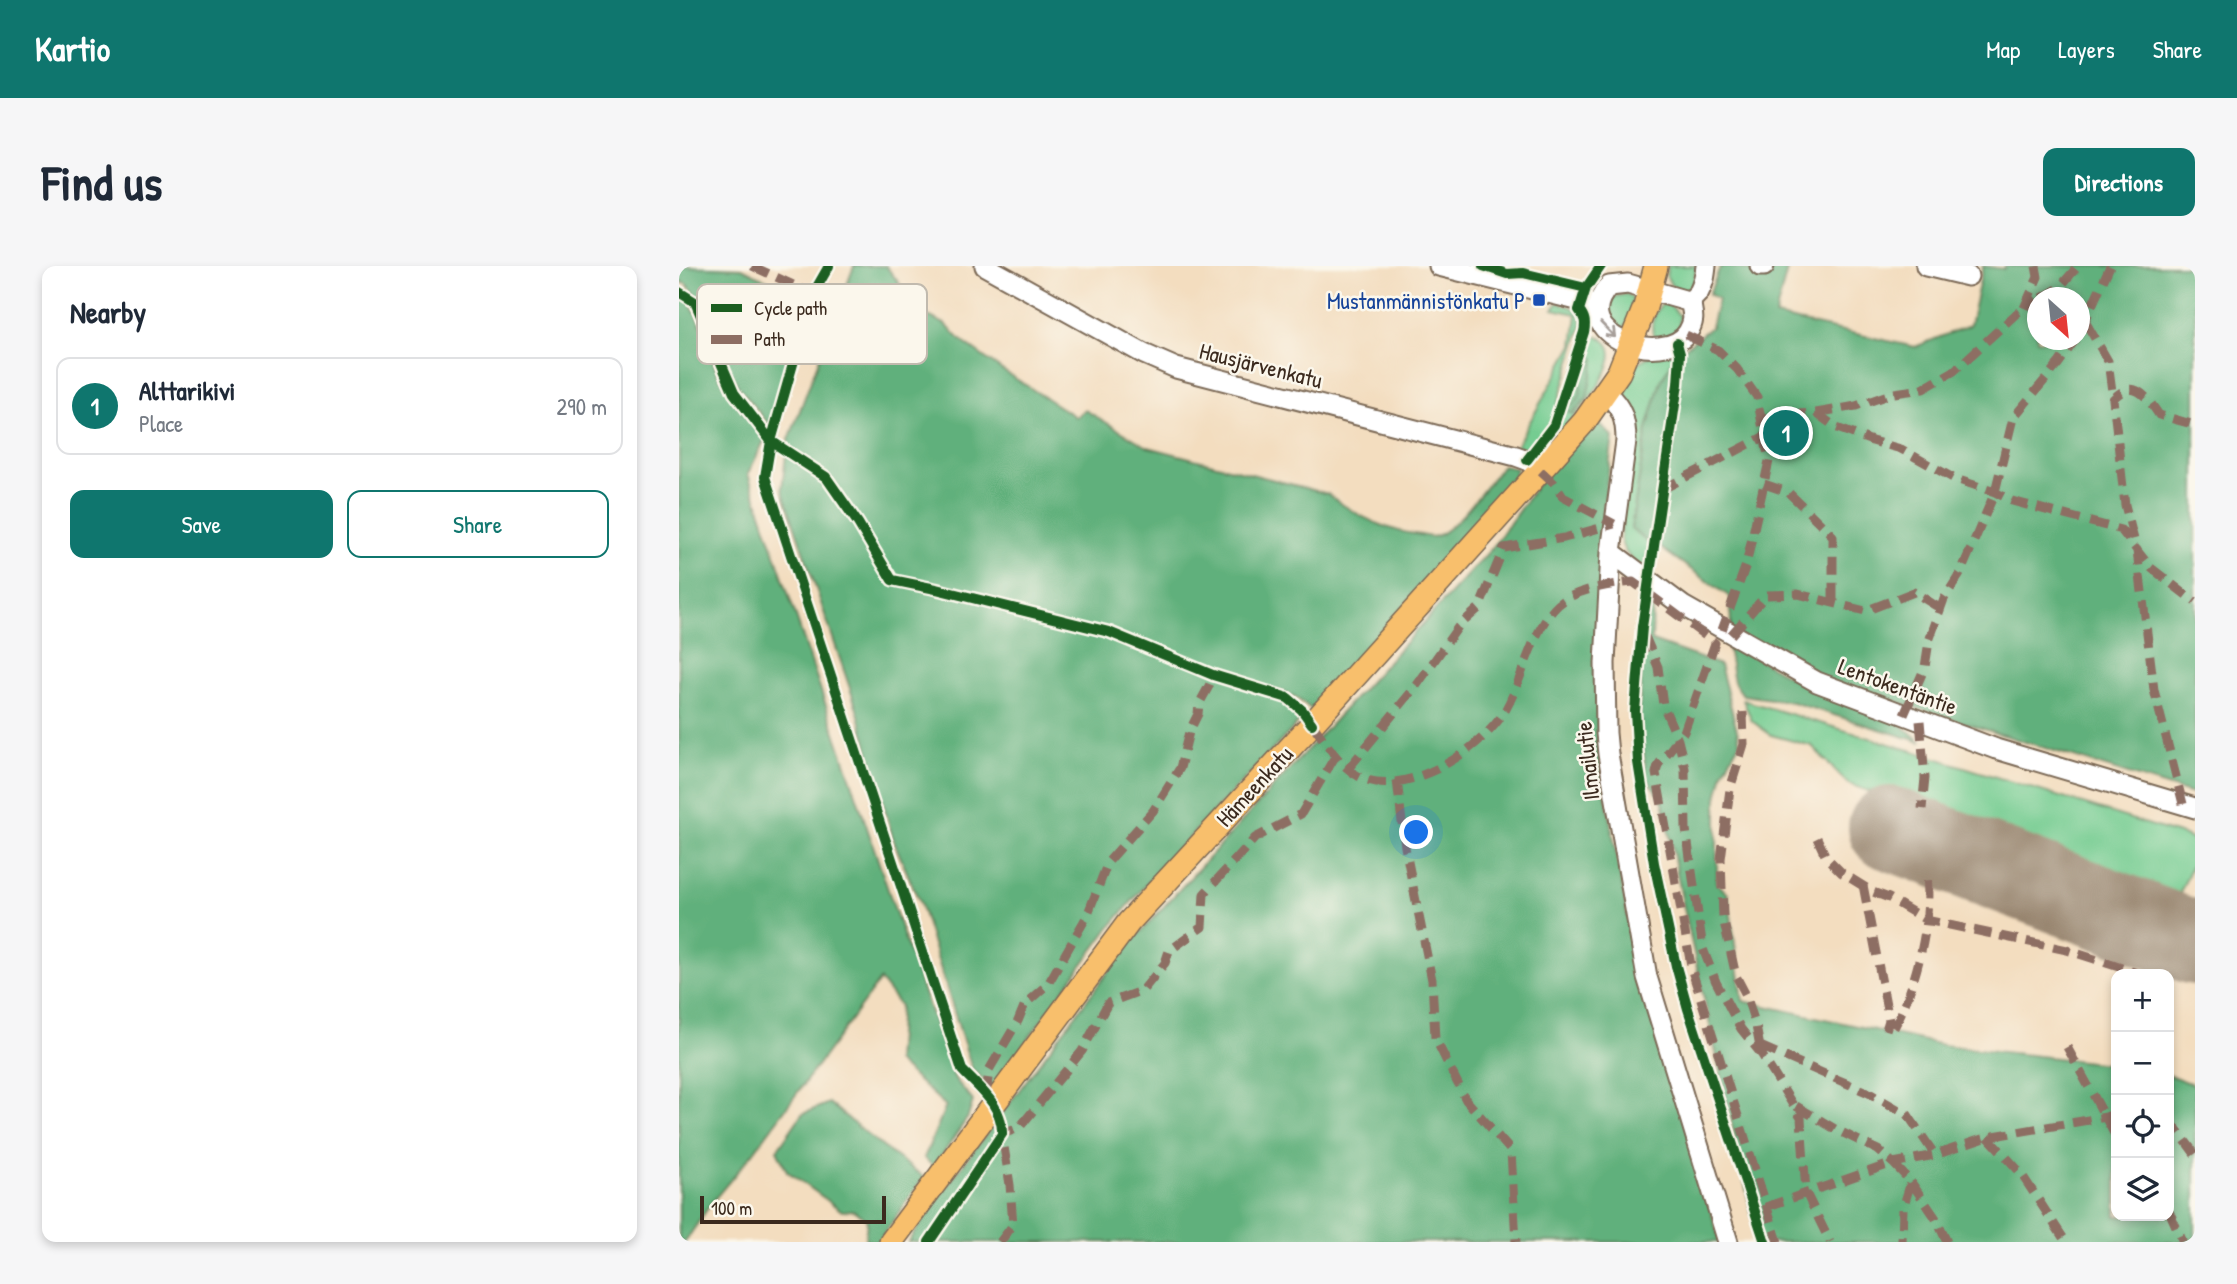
<!DOCTYPE html>
<html lang="en">
<head>
<meta charset="utf-8">
<style>
	body { margin:0; font-family:"Patrick Hand",sans-serif; background:#f6f6f7; color:#1f2937 }
	.controls { position:absolute; right:21px; bottom:21px; display:grid; overflow:hidden; border-radius:14px; box-shadow:0 4px 10px #0003 }
	.controls button { width:63px; height:63px; display:grid; place-items:center; padding:0; border:0; border-bottom:2px solid #e0e1e3; background:#fff; color:#1f2937; font:35px sans-serif }
	.compass { position:absolute; left:1348px; top:21px; width:63px; height:63px; border-radius:50%; background:#fff; box-shadow:0 4px 10px #0003; rotate:153deg }
	.scale { position:absolute; left:21px; bottom:18px; width:186px; box-sizing:border-box; padding-left:7px; border:4px solid #3b2a1e; border-top:0; font-size:19px; line-height:24px; white-space:nowrap; color:#3b2a1e; -webkit-text-stroke:5px #fbf7ec; paint-order:stroke }
	.you { position:absolute; left:738px; top:567px; width:24px; height:24px; margin:-18px; border:5px solid #fff; border-radius:50%; background:#1a73e8; box-shadow:0 0 0 10px #1a73e833 }
	.badge { display:grid; place-items:center; width:46px; height:46px; border-radius:50%; background:#0f766e; color:#fff; font-size:23px; font-weight:700 }
	.pin { position:absolute; translate:-50% -50%; border:4px solid #fff; box-shadow:0 2px 7px #0006 }
	.list { margin:0; padding:0; list-style:none }
	h2 { display:flex; justify-content:space-between; align-items:center; height:91px; margin:0; padding:0 28px; font-size:30px }
	h2 small { font-size:23px; font-weight:400; color:#747a83 }
	.list li { display:grid; grid-template-columns:46px 1fr auto; gap:21px; align-items:center; box-sizing:border-box; height:98px; margin:0 14px 14px; padding:0 14px; border:2px solid #e0e1e3; border-radius:14px }
	.list b { display:block; font-size:26px; white-space:nowrap }
	.list p { margin:0; font-size:23px; white-space:nowrap; color:#747a83 }
	.list em { font-size:23px; font-style:normal; color:#747a83 }
	.actions { display:flex; gap:14px; padding:21px 28px }
	.actions a { flex:1; padding:16px 0; border:2px solid #0f766e; border-radius:14px; text-align:center; font-size:24px; color:#0f766e }
	.actions .main { background:#0f766e; color:#fff }
	.icon { flex:none; width:38px; height:38px; fill:none; stroke:currentColor; stroke-width:2; stroke-linecap:round; stroke-linejoin:round }
	.map { position:relative; flex:none; width:1516px; height:976px; overflow:hidden; border-radius:14px }
	header { display:flex; align-items:center; gap:42px; box-sizing:border-box; height:98px; padding:0 35px; background:#0f766e; color:#fff }
	header strong { font-size:33px }
	nav { display:flex; gap:38px; margin-inline-start:auto; font-size:24px }
	.intro { display:flex; align-items:center; justify-content:space-between; box-sizing:border-box; height:168px; padding:0 42px }
	h1 { margin:0; font-size:49px }
	.button { padding:18px 32px; border-radius:14px; background:#0f766e; color:#fff; font-size:24px; font-weight:700 }
	main { display:flex; gap:42px; padding:0 42px }
	aside { flex:1; background:#fff; border-radius:14px; box-shadow:0 4px 10px #0003 }
	.map>svg:first-child { display:block }
	.green { fill:#75cc91; stroke:#587b58; stroke-width:2 }
	.forest { fill:#60b07b; stroke:#4e6d4c; stroke-width:2; fill-rule:evenodd }
	.lines { fill:none; stroke-linecap:round; stroke-linejoin:round }
	.runway { stroke:#97846e; stroke-width:84 }
	.minor-casing { stroke:#7b6956; stroke-width:23 }
	.major-casing { stroke:#7b6956; stroke-width:26 }
	.minor { stroke:#fff; stroke-width:19 }
	.major { stroke:#f8bf6c; stroke-width:23 }
	.quiet { stroke:#8d6e63; stroke-width:9; stroke-dasharray:18 9; stroke-linecap:butt }
	.cycleway-casing { stroke:#fbf7ec; stroke-width:15 }
	.cycleway { stroke:#1b5e20; stroke-width:10 }
	.oneway { stroke:#a79f9a }
	.transit-dot { fill:#1a4fb4; stroke:#fbf7ec; stroke-width:2.5 }
	.labels { text-anchor:middle; dominant-baseline:central; stroke-width:5; stroke-linejoin:round; paint-order:stroke }
	.transit-label { font-size:23px; fill:#164399; stroke:#fbf7ec; text-anchor:end }
	.street-label { font-size:23px; fill:#3b2a1e; stroke:#fbf7ec }
	.key { fill:#fbf7ec; stroke:#c1baae; stroke-width:2 }
	.key-label { font-size:19px; fill:#3b2a1e }
</style>
</head>
<body>
<header>
<strong>Kartio</strong>
<nav><a>Map</a><a>Layers</a><a>Share</a></nav>
</header>
<div class="intro"><h1>Find us</h1><a class="button">Directions</a></div>
<main>
<aside>
<h2>Nearby<small></small></h2>
<ul class="list">
<li><span class="badge">1</span><div><b>Alttarikivi</b><p>Place</p></div><em>290 m</em></li>
</ul>
<div class="actions"><a class="main">Save</a><a>Share</a></div>
</aside>
<div class="map">
<svg width="1516" height="976" viewBox="0 0 1516 976">
	<rect width="100%" height="100%" fill="#fbf7ec"/>
	<filter id="ink" filterUnits="userSpaceOnUse"><feTurbulence type="fractalNoise" baseFrequency=".0143" numOctaves="2"/><feDisplacementMap in="SourceGraphic" scale="14" xChannelSelector="R" yChannelSelector="G"/><feConvolveMatrix kernelMatrix="1 2 1 2 8 2 1 2 1" color-interpolation-filters="sRGB"/></filter>
	<filter id="wash" filterUnits="userSpaceOnUse"><feTurbulence type="fractalNoise" baseFrequency=".00686" numOctaves="4" result="noise"/><feDisplacementMap in="SourceGraphic" scale="28" xChannelSelector="R" yChannelSelector="G"/><feGaussianBlur stdDeviation="1.57" result="paint"/><feColorMatrix in="noise" values="0 0 0 0 0 0 0 0 0 0 0 0 0 0 0 0 0 1.4 0 .05"/><feComposite in="paint" operator="in"/></filter>
	<g filter="url(#wash)">
		<rect width="100%" height="100%" fill="#f3ddbf"/>
		<!-- green -->
		<path class="green" d="M 989,0 L 1017,0 C 1016,12 1016,21 1003,25 L 992,19 L 987,9 Z
			M 948,28 L 953,31 C 956,40 951,56 944,63 L 937,62 L 926,45 L 933,31 Z
			M 879,37 C 894,41 906,43 902,62 L 875,150 C 866,167 855,185 835,184 L 894,79 L 898,48 L 874,43 Z
			M 983,39 L 991,39 L 1001,50 L 1000,63 L 990,73 L 976,71 C 970,63 975,45 983,39 Z
			M 913,69 C 919,70 923,71 927,76 C 951,98 879,169 863,186 L 885,143 L 894,148 C 911,128 914,119 908,93 L 907,99 L 903,102 L 900,111 C 904,122 903,132 893,139 L 888,134 L 904,79 L 906,74 Z
			M 988,86 L 997,89 L 982,115 L 968,163 L 952,262 L 970,277 L 966,305 C 956,296 944,288 942,274 L 945,121 C 950,98 966,89 988,86 Z
			M 1064,434 L 1231,484 L 1506,570 L 1516,575 L 1516,592 L 1496,639 L 1243,543 L 1169,518 L 1133,480 L 1092,469 L 1073,455 Z"/>
		<!-- forest -->
		<path class="forest" d="M 0,0 L 63,2 L 94,17 L 121,47 L 91,160 L 59,120 L 44,90 L 17,28 L 7,18 L 0,15 Z
			M 175,0 L 207,0 L 243,47 L 266,58 L 284,76 L 323,104 L 397,151 L 406,144 L 469,181 L 649,228 C 677,250 706,265 742,269 C 747,270 753,272 757,270 C 779,262 808,218 824,199 L 838,203 L 829,224 L 632,443 L 616,431 L 601,425 L 614,446 L 622,454 L 483,600 L 431,661 L 313,822 L 293,803 L 241,637 L 215,576 L 179,446 L 103,223 L 108,179 Z
			M 1045,0 L 1088,6 L 1099,0 L 1109,0 L 1096,50 L 1236,81 L 1291,59 L 1304,0 L 1325,3 L 1326,0 L 1516,0 L 1516,529 L 1142,412 L 1052,365 L 1051,331 L 976,278 L 970,277 L 952,263 L 968,163 L 982,115 L 997,89 L 1032,61 L 1039,33 L 1030,28 L 1041,1 ZM 1358,32 L 1400,32 L 1400,74 L 1358,74 Z
			M 0,25 C 20,38 28,85 39,107 C 52,132 68,152 86,173 L 69,208 L 227,677 L 276,813 L 294,835 L 289,851 L 255,901 L 245,892 L 267,840 L 217,795 L 221,740 L 201,714 L 74,887 L 33,936 L 6,976 L 0,976 Z
			M 909,88 L 916,93 L 908,132 L 893,148 L 885,143 L 888,134 L 893,139 C 905,130 901,120 899,107 L 907,99 L 907,90 Z
			M 917,154 L 934,171 L 924,246 L 917,394 L 923,507 L 953,677 L 1041,976 L 229,976 L 259,932 L 447,682 L 813,282 L 858,219 Z
			M 971,323 L 974,326 L 973,375 L 1041,399 L 1061,476 L 1044,506 L 1038,532 L 1038,617 L 1049,628 L 1064,735 L 1264,779 L 1437,799 L 1437,950 L 1490,950 L 1490,809 L 1516,819 L 1516,976 L 1079,976 L 1004,638 L 984,536 L 967,511 L 960,442 L 966,353 Z
			M 1048,376 L 1113,412 L 1223,459 L 1242,476 L 1113,436 L 1064,429 L 1055,416 Z
			M 150,837 L 209,885 L 245,911 L 199,976 L 186,974 L 188,954 L 174,944 L 163,945 L 108,905 L 98,884 L 123,848 Z"/>
		<g class="lines">
			<!-- runway -->
			<path class="runway" d="M 1211,562 L 1516,677"/>
		</g>
	</g>
	<g filter="url(#ink)">
		<g class="lines">
			<defs>
				<path id="minor" d="M 306,0 L 465,88 L 497,102 L 837,190 L 848,194 L 862,205
					M 760,0 L 918,39
					M 1081,0 L 1085,0
					M 1247,0 L 1289,10
					M 1012,36 L 949,18 L 930,20 C 885,70 986,102 1009,66 C 1019,50 1010,44 1013,35 C 1014,31 1018,29 1020,26 C 1025,17 1026,10 1027,0
					M 927,127 C 943,141 947,154 947,175 L 932,286 L 926,397 L 927,467 L 929,488 L 968,711 L 1049,976
					M 932,286 L 1004,340 L 1138,416 L 1317,483 L 1516,542"/>
				<path id="major" d="M 212,976 L 450,656 L 633,458 L 905,156 L 940,106 L 966,41 L 977,0"/>
			</defs>
			<!-- minor casing -->
			<use href="#minor" class="minor-casing"/>
			<!-- major casing -->
			<use href="#major" class="major-casing"/>
			<!-- minor -->
			<use href="#minor" class="minor"/>
			<!-- major -->
			<use href="#major" class="major"/>
			<!-- quiet -->
			<path class="quiet" d="M 73,0 L 134,28
				M 1363,32 L 1380,22 L 1399,0
				M 1345,42 L 1359,11 L 1357,0
				M 1407,57 L 1429,95 L 1434,133
				M 1402,64 L 1431,0
				M 1007,69 L 1039,84 L 1058,103 L 1078,131 L 1090,195 L 1067,299 L 1043,364
				M 1137,147 L 1177,140 L 1215,127 L 1244,123 L 1275,105 L 1338,47 L 1358,34
				M 1083,154 L 1099,149 L 1137,147 L 1158,162 L 1193,175 L 1222,183 L 1274,212 L 1316,226 L 1333,235 L 1442,264 L 1471,301 L 1516,336
				M 862,205 L 875,217 L 884,231 L 935,258
				M 1085,218 L 1109,226 L 1154,270 L 1154,336
				M 982,224 L 1086,170
				M 965,368 L 979,401 L 984,439 L 999,474 L 1006,502 L 1007,563 L 1024,683 L 1037,716 L 1062,763 L 1083,789 L 1122,852 L 1127,927 L 1151,976
				M 1052,369 L 1087,329 L 1119,328 L 1186,345 L 1235,326 L 1262,343
				M 1064,446 L 1065,478 L 1051,523 L 1042,593 L 1044,652 L 1057,710 L 1067,729 L 1077,760 L 1082,787
				M 1225,449 L 1246,401 L 1250,375 L 1265,333 L 1281,308 L 1316,226 L 1334,152 L 1380,97 L 1396,74
				M 1241,455 L 1246,512 L 1243,543
				M 633,458 C 647,476 661,502 683,512 C 729,532 805,482 827,443 C 844,412 851,370 875,343 C 892,323 930,319 954,316 L 1036,377 L 1005,466 L 979,499 L 977,507 L 1013,705 L 1099,976
				M 669,503 L 738,419 L 779,361 L 800,342 L 825,282 L 885,272 L 935,258
				M 718,514 L 726,581 L 753,714 L 756,772 L 787,834 L 832,885 L 837,976
				M 1504,538 L 1475,424 L 1458,285 L 1446,239 L 1434,133 C 1455,111 1468,131 1480,149 L 1516,159
				M 1138,572 L 1147,591 L 1163,607 L 1194,626 L 1210,632 L 1247,654 L 1388,684 L 1461,708
				M 1184,619 L 1210,754 L 1207,764
				M 1215,762 C 1237,720 1253,657 1248,609
				M 1081,780 L 1190,827 L 1229,849 L 1256,889
				M 1388,781 L 1437,871
				M 307,830 L 310,804 L 339,755 L 346,738 L 369,718 L 408,650 L 429,596 L 474,545 L 501,502 L 510,466 L 519,448 L 520,438 L 530,420 L 534,409
				M 1117,840 L 1156,863 L 1199,884 L 1214,897 L 1256,889 L 1309,871 L 1427,851 L 1437,847
				M 1490,853 L 1516,888
				M 1309,871 L 1341,906 L 1387,976
				M 1232,916 L 1256,951 L 1268,976
				M 1087,941 L 1214,897 L 1232,916 L 1224,942 L 1223,976
				M 1490,945 L 1504,976
				M 321,976 L 334,959 L 331,919 L 323,868 L 340,862 L 403,785 L 429,737 L 464,724 L 486,697 L 490,685 L 523,661 L 525,628 L 576,572 L 622,548 L 657,489"/>
			<defs>
				<path id="cycleway" d="M 150,0 L 134,28 L 92,175 L 86,211 L 283,804 C 301,823 324,840 323,868 L 250,976
					M 804,0 L 828,8 L 844,7 L 907,22 L 922,0
					M 0,26 L 16,36 L 55,127 L 92,175 L 147,211 L 179,257 L 213,314 L 257,323 L 430,366 L 534,409 L 609,432 L 623,444 L 633,458
					M 998,77 L 1001,88 L 999,118 L 963,361 L 956,445 L 959,496 L 975,597 L 997,700 L 1009,743 L 1086,976
					M 848,194 L 875,159 L 905,66 C 907,57 906,51 900,44 L 907,22"/>
			</defs>
			<!-- cycleway casing -->
			<use href="#cycleway" class="cycleway-casing"/>
			<!-- cycleway -->
			<use href="#cycleway" class="cycleway"/>
		</g>
		<!-- one-way arrows -->
		<defs><path id="oneway-shaft" d="M-6 0H5M1.5-3L5.5 0L1.5 3" fill="none" stroke-width="1.6" stroke-linecap="round" stroke-linejoin="round" transform="scale(1.75)"/></defs>
		<use class="oneway" href="#oneway-shaft" transform="translate(929 64) rotate(46)"/>
	</g>
	<!-- markers -->
	<rect class="transit-dot" x="853" y="27" width="14" height="14" rx="3.5"/>
	<g class="labels">
		<!-- transit labels -->
		<g class="transit-label">
			<text x="846" y="34">Mustanmännistönkatu P</text>
		</g>
		<!-- street labels -->
		<g class="street-label">
			<text transform="translate(582 99) rotate(14)">Hausjärvenkatu</text>
			<text transform="translate(1219 420) rotate(20)">Lentokentäntie</text>
			<text transform="translate(908 495) rotate(-96)">Ilmailutie</text>
			<text transform="translate(575 520) rotate(-47)">Hämeenkatu</text>
		</g>
	</g>
	<!-- legend -->
	<rect x="18" y="18" width="230" height="80" rx="10" class="key"/>
	<rect x="32" y="38" width="31" height="8" fill="#1b5e20"/>
	<rect x="32" y="69" width="31" height="9" fill="#8d6e63"/>
	<g class="key-label">
		<text x="75" y="49">Cycle path</text>
		<text x="75" y="80">Path</text>
	</g>
</svg>
<div class="controls">
<button>+</button>
<button>−</button>
<button><svg class="icon" aria-label="locate" viewBox="0 0 24 24"><circle cx="12" cy="12" r="6"/><path d="M12 2v4M12 18v4M2 12h4M18 12h4"/></svg></button>
<button><svg class="icon" aria-label="layers" viewBox="0 0 24 24"><path d="M12 4l9 5-9 5-9-5zM3 14l9 5 9-5"/></svg></button>
</div>
<svg class="compass" viewBox="-18 -18 36 36"><path d="M0-13l5 13h-10z" fill="#e53935"/><path d="M0 13l5-13h-10z" fill="#747a83"/></svg>
<div class="scale">100 m</div>
<div class="you"></div>
<div class="pin badge" style="left:1107px;top:167px">1</div>
</div>
</main>
</body>
</html>
